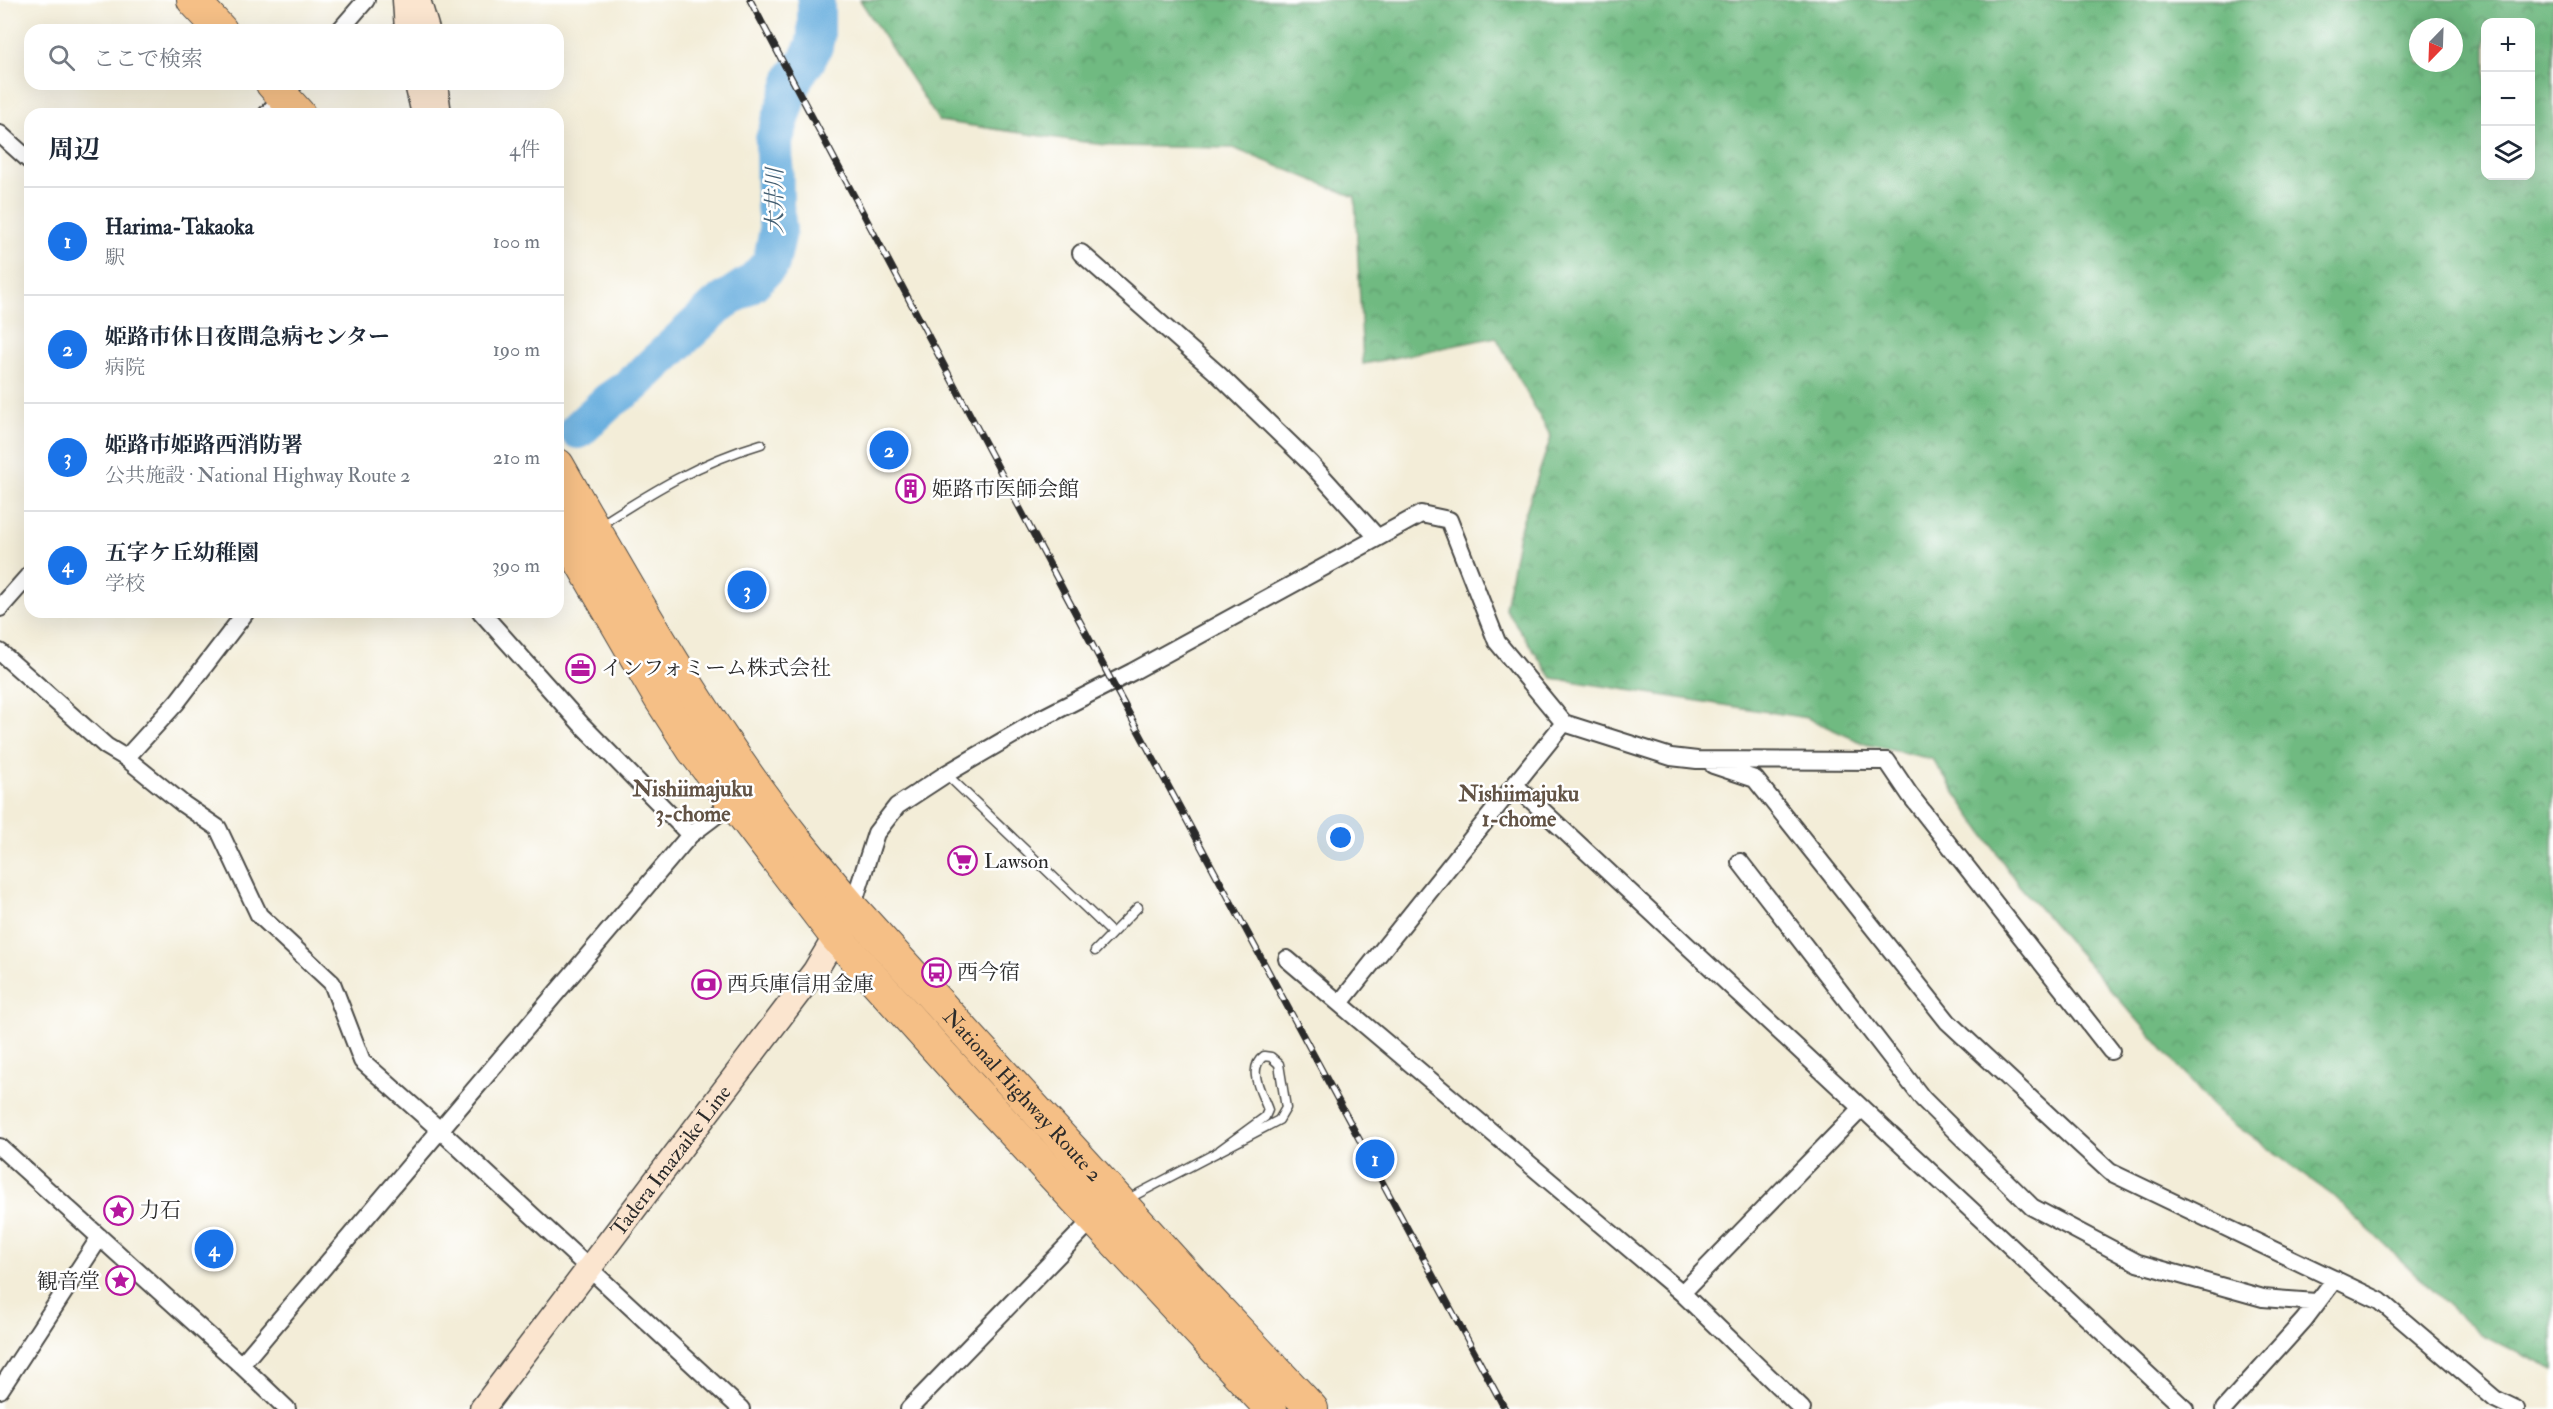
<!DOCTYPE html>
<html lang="ja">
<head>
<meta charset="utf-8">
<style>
	body { margin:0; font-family:"IM FELL Double Pica","Noto Serif JP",serif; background:#f2f2f3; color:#1f2937 }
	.controls { position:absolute; right:18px; top:18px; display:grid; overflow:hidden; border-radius:12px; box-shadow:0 6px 24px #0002 }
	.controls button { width:54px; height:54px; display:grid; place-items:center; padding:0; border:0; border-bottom:2px solid #e0e1e3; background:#fff; color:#1f2937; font:30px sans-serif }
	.compass { position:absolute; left:2409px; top:18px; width:54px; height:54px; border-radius:50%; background:#fff; box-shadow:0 6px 24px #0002; rotate:203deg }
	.you { position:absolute; left:1341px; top:838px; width:21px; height:21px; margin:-15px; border:4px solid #fff; border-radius:50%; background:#1a73e8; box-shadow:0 0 0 9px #1a73e833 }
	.badge { display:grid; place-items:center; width:39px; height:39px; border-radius:50%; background:#1a73e8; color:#fff; font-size:20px; font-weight:700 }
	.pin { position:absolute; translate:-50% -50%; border:3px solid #fff; box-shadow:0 2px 6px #0006 }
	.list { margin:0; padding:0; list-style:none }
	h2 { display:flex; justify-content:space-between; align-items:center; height:78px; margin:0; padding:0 24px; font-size:26px }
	h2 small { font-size:20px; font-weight:400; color:#747a83 }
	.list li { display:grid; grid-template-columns:39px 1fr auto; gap:18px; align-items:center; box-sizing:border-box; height:108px; padding:0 24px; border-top:2px solid #e0e1e3 }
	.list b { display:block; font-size:22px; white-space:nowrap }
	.list p { margin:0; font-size:20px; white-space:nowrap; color:#747a83 }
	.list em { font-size:20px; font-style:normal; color:#747a83 }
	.icon { flex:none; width:33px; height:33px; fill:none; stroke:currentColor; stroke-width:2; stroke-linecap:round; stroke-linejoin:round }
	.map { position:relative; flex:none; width:2553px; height:1409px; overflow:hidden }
	.search { position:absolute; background:#fff; box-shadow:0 6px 24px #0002; left:24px; top:24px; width:540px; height:66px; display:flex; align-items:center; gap:15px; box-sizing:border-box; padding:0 21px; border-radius:18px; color:#747a83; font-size:22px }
	.panel { position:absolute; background:#fff; box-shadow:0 6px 24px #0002; left:24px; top:108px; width:540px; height:510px; border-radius:18px }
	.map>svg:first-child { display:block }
	.forest { fill:url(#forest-crowns); stroke:#4e7256; stroke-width:1.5; fill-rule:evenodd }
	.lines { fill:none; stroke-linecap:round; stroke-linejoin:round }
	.river { stroke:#67aede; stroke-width:38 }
	.lane-casing { stroke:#494845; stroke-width:11 }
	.street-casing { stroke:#494845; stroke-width:20 }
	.secondary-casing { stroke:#494845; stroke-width:27 }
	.highway-casing { stroke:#494845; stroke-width:34 }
	.lane { stroke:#fff; stroke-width:8 }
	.street { stroke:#fff; stroke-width:16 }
	.secondary { stroke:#fbe5cf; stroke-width:24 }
	.highway { stroke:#f5bf86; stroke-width:32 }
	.rail-casing { stroke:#2b2b2b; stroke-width:7 }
	.rail { stroke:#fff; stroke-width:4.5; stroke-dasharray:14; stroke-linecap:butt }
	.labels { text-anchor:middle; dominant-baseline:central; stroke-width:5; stroke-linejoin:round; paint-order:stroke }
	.poi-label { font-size:21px; fill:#2b2b2b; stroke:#fff; text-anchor:start }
	.street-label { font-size:21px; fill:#2b2b2b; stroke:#fff }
	.water-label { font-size:22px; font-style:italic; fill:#435f73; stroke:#fff }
	.neighbourhood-label { font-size:22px; font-weight:bold; fill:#625345; stroke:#fff }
</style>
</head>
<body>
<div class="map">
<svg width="2553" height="1409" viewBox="0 0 2553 1409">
	<defs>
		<pattern id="forest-crowns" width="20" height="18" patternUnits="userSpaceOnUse" patternTransform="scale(1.5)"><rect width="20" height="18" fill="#70ba81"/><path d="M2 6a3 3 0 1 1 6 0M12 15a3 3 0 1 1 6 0" fill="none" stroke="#5c976a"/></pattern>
	</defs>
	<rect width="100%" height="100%" fill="#fff"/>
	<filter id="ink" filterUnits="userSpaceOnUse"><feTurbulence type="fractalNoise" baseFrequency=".0167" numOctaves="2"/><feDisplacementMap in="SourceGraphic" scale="12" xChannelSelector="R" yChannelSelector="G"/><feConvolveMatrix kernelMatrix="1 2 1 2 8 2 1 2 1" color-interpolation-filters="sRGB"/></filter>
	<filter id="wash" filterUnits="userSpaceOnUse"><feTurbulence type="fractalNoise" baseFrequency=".008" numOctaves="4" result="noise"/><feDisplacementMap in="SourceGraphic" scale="24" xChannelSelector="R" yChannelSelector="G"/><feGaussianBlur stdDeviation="1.35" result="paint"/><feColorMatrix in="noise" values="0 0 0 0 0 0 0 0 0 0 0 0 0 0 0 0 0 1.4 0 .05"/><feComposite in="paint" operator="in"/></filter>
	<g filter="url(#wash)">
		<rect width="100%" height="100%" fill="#f3edd8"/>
		<!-- forest -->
		<path class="forest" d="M 860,0 L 2553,0 L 2553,1370 L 2477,1332 L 2332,1195 L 2219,1113 L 2018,884 L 1932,759 L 1865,744 L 1807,718 L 1552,678 L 1505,608 L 1520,529 L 1551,437 L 1496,337 L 1363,364 L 1355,197 L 1233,148 L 1112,146 L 939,121 ZM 2486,22 L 2530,22 L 2530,176 L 2486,176 ZM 2418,27 L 2454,27 L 2454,63 L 2418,63 Z"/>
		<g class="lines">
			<!-- river -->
			<path class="river" d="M 578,430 L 609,401 L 631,386 L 718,305 L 753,282 L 771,263 L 778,231 L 775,206 L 774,140 L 795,76 L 807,60 L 814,46 L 816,36 L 816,0"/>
		</g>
	</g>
	<g filter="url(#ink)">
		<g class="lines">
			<defs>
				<path id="lane" d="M 600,525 C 653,491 700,462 761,444
					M 946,774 L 1112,933
					M 1095,951 L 1138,907
					M 1126,1200 L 1279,1120 L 1286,1108 L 1279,1064 L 1271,1057 L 1264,1056 C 1246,1069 1262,1093 1268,1110 L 1265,1117 L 1220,1150"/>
				<path id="street" d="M 340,30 L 366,0
					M 267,114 L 294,84
					M 0,134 L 30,161
					M 1081,253 L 1218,374 L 1311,464 L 1377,537
					M 0,608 L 30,574
					M 481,612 L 581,724 L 690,835
					M 0,652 L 106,746 L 126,758 L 183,804 L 218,828 L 259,915 L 332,983 L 362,1061 L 441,1131 L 741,1409
					M 126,758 L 177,702 L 246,612
					M 1713,765 L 1755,779 L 1948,1022 L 2110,1172 L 2380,1301 L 2495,1399 L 2516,1409
					M 1515,785 L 2185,1409
					M 1740,862 L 1923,1099 L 2032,1207 L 2138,1263 L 2263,1298 L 2316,1302
					M 852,908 L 876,833 L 897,806 L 946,774 L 1042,718 L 1132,672 L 1421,514 L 1449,520 L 1497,642 L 1564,723 L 1671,757 L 1697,760 L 1887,761 L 1910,795 L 2111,1051
					M 1287,959 L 1682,1293 L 1802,1409
					M 1340,1003 L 1564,723
					M 0,1147 L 241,1365 L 287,1409
					M 1682,1293 L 1862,1108
					M 241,1365 L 690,835 L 731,804
					M 0,1390 L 100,1237
					M 909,1409 L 1093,1219
					M 2224,1409 L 2304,1320 L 2335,1279"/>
				<g id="secondary">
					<path d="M 405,0 L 407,30"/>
					<path d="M 418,0 L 427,30"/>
					<path d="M 417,84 L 424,114"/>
					<path d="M 435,84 L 439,114"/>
					<path id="s1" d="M 482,1409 L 815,971 L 843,924"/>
				</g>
				<g id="highway">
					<path d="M 193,0 L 221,30"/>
					<path d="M 272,84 L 299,114"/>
					<path id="s2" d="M 558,465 C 618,570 678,676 748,776 C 780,822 816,865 852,908 L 1200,1290 L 1312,1409"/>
					<path d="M 558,523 L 659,697 L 693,750 L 836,937 L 972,1088 L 1271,1409"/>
				</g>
			</defs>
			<!-- lane casing -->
			<use href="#lane" class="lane-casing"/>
			<!-- street casing -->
			<use href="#street" class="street-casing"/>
			<!-- secondary casing -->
			<use href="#secondary" class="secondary-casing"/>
			<!-- highway casing -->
			<use href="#highway" class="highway-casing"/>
			<!-- lane -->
			<use href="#lane" class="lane"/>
			<!-- street -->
			<use href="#street" class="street"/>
			<!-- secondary -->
			<use href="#secondary" class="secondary"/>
			<!-- highway -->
			<use href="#highway" class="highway"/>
			<defs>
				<path id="rail" d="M 750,0 L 1112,682 L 1505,1409"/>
			</defs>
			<!-- rail casing -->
			<use href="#rail" class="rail-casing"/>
			<!-- rail -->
			<use href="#rail" class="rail"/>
		</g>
	</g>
	<!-- icons -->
	<defs>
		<symbol id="building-ring" viewBox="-11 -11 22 22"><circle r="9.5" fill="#fff" stroke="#b5179e" stroke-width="1.5"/><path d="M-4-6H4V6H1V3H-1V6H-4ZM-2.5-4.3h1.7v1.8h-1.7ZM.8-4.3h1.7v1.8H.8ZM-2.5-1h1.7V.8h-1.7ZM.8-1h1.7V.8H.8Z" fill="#b5179e"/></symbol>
		<symbol id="office-ring" viewBox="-11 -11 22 22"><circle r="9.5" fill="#fff" stroke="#b5179e" stroke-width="1.5"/><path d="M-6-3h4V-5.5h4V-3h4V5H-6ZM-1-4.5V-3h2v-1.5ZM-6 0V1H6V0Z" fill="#b5179e"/></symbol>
		<symbol id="supermarket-ring" viewBox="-11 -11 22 22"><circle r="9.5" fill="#fff" stroke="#b5179e" stroke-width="1.5"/><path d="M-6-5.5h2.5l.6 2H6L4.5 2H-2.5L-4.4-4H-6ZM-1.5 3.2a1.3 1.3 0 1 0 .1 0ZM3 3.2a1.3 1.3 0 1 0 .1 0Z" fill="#b5179e"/></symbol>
		<symbol id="bus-ring" viewBox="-11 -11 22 22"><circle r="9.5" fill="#fff" stroke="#b5179e" stroke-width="1.5"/><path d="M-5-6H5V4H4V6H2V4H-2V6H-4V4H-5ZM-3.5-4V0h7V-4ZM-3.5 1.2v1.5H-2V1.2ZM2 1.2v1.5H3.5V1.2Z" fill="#b5179e"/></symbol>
		<symbol id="bank-ring" viewBox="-11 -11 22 22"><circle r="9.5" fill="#fff" stroke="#b5179e" stroke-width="1.5"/><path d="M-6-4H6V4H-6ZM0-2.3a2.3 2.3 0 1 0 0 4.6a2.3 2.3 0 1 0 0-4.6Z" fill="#b5179e"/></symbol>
		<symbol id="sight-ring" viewBox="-11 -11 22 22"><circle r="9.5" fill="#fff" stroke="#b5179e" stroke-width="1.5"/><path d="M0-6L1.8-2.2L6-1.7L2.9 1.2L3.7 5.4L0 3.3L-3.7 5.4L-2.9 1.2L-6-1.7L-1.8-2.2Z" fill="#b5179e"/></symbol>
	</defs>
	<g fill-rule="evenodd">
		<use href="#building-ring" x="894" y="472" width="33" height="33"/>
		<use href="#office-ring" x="564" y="652" width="33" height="33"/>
		<use href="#supermarket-ring" x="946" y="844" width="33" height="33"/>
		<use href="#bus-ring" x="920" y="956" width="33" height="33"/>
		<use href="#bank-ring" x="690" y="968" width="33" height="33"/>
		<use href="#sight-ring" x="102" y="1194" width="33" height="33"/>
		<use href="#sight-ring" x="104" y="1264" width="33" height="33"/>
	</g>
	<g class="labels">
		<!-- poi labels -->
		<g class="poi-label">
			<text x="932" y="489">姫路市医師会館</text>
			<text x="601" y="668">インフォミーム株式会社</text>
			<text x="984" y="861">Lawson</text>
			<text x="957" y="972">西今宿</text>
			<text x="727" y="984">西兵庫信用金庫</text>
			<text x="139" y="1210">力石</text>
			<text x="100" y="1281" text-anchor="end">観音堂</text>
		</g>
		<!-- street labels -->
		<g class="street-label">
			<text stroke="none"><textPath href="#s2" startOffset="786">National Highway Route 2</textPath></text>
			<text stroke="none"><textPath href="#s1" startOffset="312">Tadera Imazaike Line</textPath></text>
		</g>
		<!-- water labels -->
		<g class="water-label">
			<text transform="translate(775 201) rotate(-90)">大井川</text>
		</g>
		<!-- neighbourhood labels -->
		<g class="neighbourhood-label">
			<text x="693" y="789">Nishiimajuku<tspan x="693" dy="25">3-chome</tspan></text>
			<text x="1519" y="794">Nishiimajuku<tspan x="1519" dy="25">1-chome</tspan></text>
		</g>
	</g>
</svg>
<div class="controls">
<button>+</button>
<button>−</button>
<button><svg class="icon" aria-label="layers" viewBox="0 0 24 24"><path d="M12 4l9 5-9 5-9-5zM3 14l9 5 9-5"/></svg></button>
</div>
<svg class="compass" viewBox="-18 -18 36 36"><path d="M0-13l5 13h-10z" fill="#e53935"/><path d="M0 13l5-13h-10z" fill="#747a83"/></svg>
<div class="you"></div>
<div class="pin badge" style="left:1375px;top:1159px">1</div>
<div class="pin badge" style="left:889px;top:450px">2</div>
<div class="pin badge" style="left:747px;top:590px">3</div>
<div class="pin badge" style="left:214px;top:1249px">4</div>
<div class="search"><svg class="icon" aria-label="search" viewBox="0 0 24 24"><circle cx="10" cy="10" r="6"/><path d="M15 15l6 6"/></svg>ここで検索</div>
<section class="panel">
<h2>周辺<small>4件</small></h2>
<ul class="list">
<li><span class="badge">1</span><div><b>Harima-Takaoka</b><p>駅</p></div><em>100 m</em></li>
<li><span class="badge">2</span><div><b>姫路市休日夜間急病センター</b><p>病院</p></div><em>190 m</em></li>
<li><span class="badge">3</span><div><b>姫路市姫路西消防署</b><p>公共施設 · National Highway Route 2</p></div><em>210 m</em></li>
<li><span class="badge">4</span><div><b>五字ケ丘幼稚園</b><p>学校</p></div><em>390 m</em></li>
</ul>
</section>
</div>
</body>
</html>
